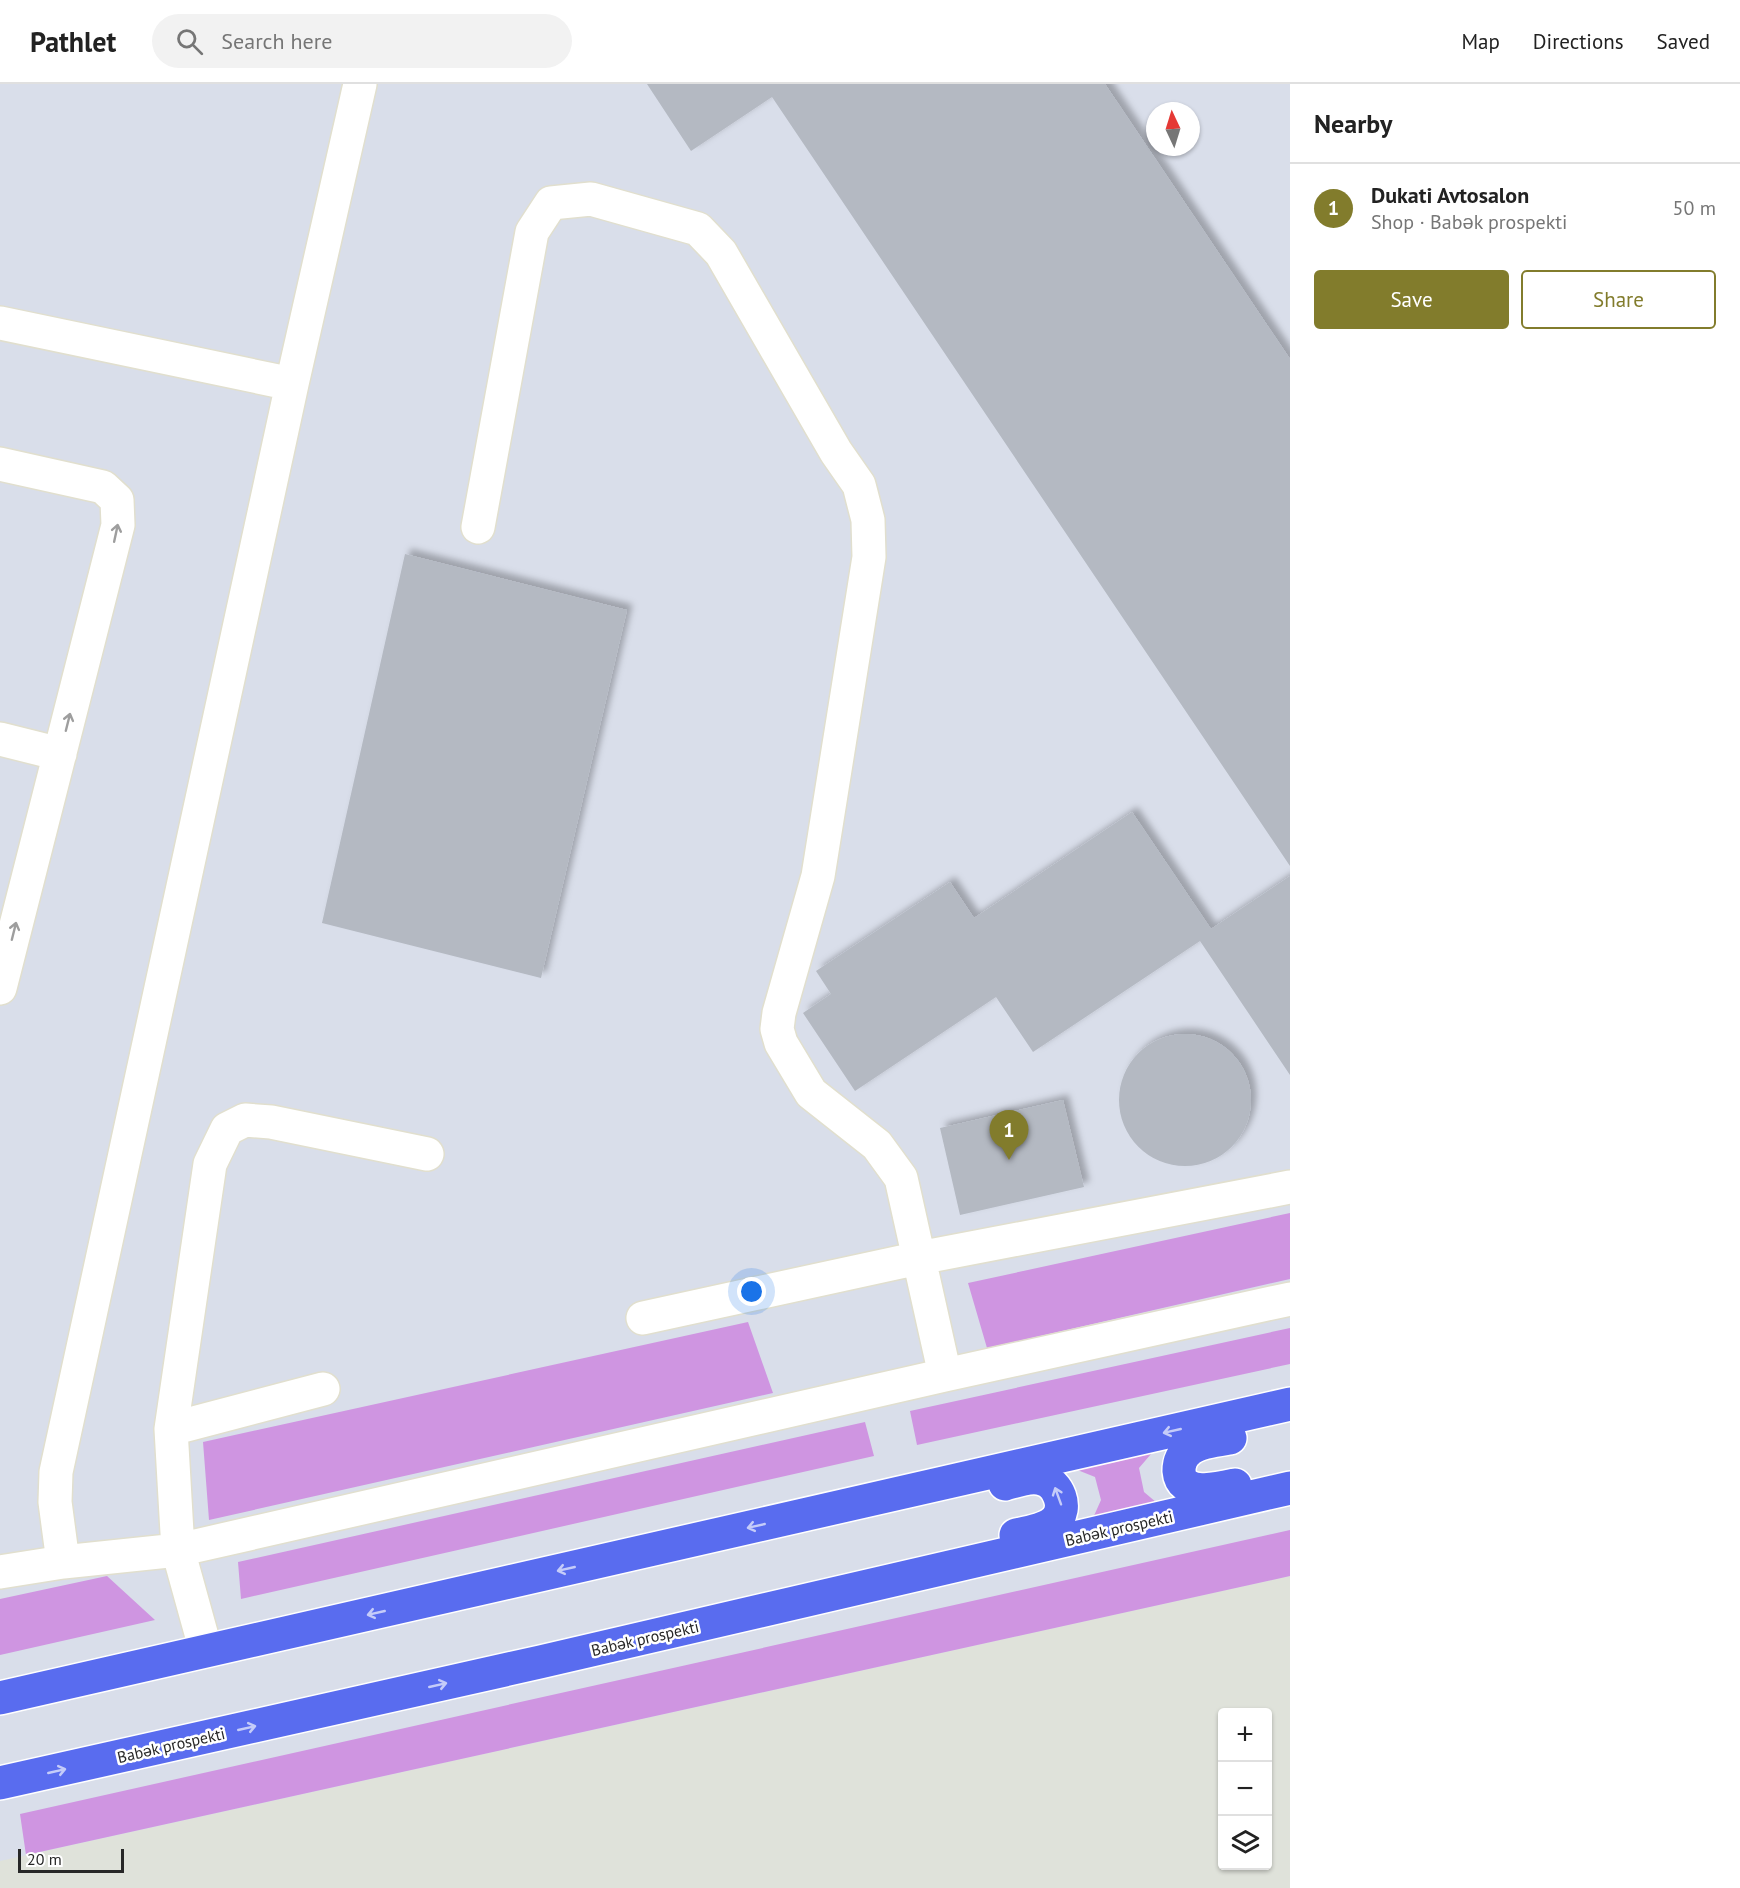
<!DOCTYPE html>
<html lang="en">
<head>
<meta charset="utf-8">
<style>
	body { margin:0; font-family:"PT Sans",sans-serif; background:#f2f2f2; color:#222 }
	.controls { position:absolute; right:18px; bottom:18px; display:grid; overflow:hidden; border-radius:6px; box-shadow:0 2px 4px #0004 }
	.controls button { width:54px; height:54px; display:grid; place-items:center; padding:0; border:0; border-bottom:2px solid #e0e0e0; background:#fff; color:#222; font:30px sans-serif }
	.compass { position:absolute; left:1146px; top:18px; width:54px; height:54px; border-radius:50%; background:#fff; box-shadow:0 2px 4px #0004; rotate:356deg }
	.scale { position:absolute; left:18px; bottom:15px; width:106px; box-sizing:border-box; padding-left:6px; border:3px solid #272727; border-top:0; font-size:16px; line-height:21px; white-space:nowrap; color:#272727; -webkit-text-stroke:4px #fff; paint-order:stroke }
	.you { position:absolute; left:752px; top:1208px; width:21px; height:21px; margin:-15px; border:4px solid #fff; border-radius:50%; background:#1a73e8; box-shadow:0 0 0 9px #1a73e833 }
	.badge { display:grid; place-items:center; width:39px; height:39px; border-radius:50%; background:#827c2c; color:#fff; font-size:20px; font-weight:700 }
	.pin { position:absolute; translate:-50% -50px; filter:drop-shadow(0 2px 3px #0008) }
	.pin::after { content:''; position:absolute; top:32px; width:21px; height:18px; background:inherit; clip-path:polygon(0 0,100% 0,50% 100%) }
	.list { margin:0; padding:0; list-style:none }
	h2 { display:flex; justify-content:space-between; align-items:center; height:78px; margin:0; padding:0 24px; font-size:26px }
	h2 small { font-size:20px; font-weight:400; color:#767676 }
	.list li { display:grid; grid-template-columns:39px 1fr auto; gap:18px; align-items:center; box-sizing:border-box; height:90px; padding:0 24px; border-top:2px solid #e0e0e0 }
	.list b { display:block; font-size:22px; white-space:nowrap }
	.list p { margin:0; font-size:20px; white-space:nowrap; color:#767676 }
	.list em { font-size:20px; font-style:normal; color:#767676 }
	.actions { display:flex; gap:12px; padding:18px 24px }
	.actions a { flex:1; padding:14px 0; border:2px solid #827c2c; border-radius:6px; text-align:center; font-size:21px; color:#827c2c }
	.actions .main { background:#827c2c; color:#fff }
	.icon { flex:none; width:33px; height:33px; fill:none; stroke:currentColor; stroke-width:2; stroke-linecap:round; stroke-linejoin:round }
	.map { position:relative; flex:none; width:1290px; height:1804px; overflow:hidden }
	header { display:flex; align-items:center; gap:36px; box-sizing:border-box; height:84px; padding:0 30px; background:#fff; border-bottom:2px solid #e0e0e0 }
	header strong { font-size:28px }
	nav { display:flex; gap:33px; margin-inline-start:auto; font-size:21px }
	.search { width:420px; height:54px; background:#f2f2f2; display:flex; align-items:center; gap:15px; box-sizing:border-box; padding:0 21px; border-radius:33px; color:#767676; font-size:22px }
	main { display:flex }
	aside { flex:1; background:#fff }
	.map>svg:first-child { display:block }
	.industrial { fill:#dfe2da; fill-rule:evenodd }
	.green { fill:#cf95e1 }
	.building { fill:#b4b9c2; filter:url(#shadow) }
	.lines { fill:none; stroke-linecap:round; stroke-linejoin:round }
	.minor-casing { stroke:#e1dfce; stroke-width:36 }
	.major-casing { stroke:#fff; stroke-width:36 }
	.minor { stroke:#fff; stroke-width:33 }
	.major { stroke:#596cef; stroke-width:33 }
	.oneway { stroke:#9e9e9e }
	.oneway2 { stroke:#c5ccf9 }
	.labels { text-anchor:middle; dominant-baseline:central; stroke-width:5; stroke-linejoin:round; paint-order:stroke }
	.street-label { font-size:16px; fill:#272727; stroke:#fff }
</style>
</head>
<body>
<header>
<strong>Pathlet</strong>
<div class="search"><svg class="icon" aria-label="search" viewBox="0 0 24 24"><circle cx="10" cy="10" r="6"/><path d="M15 15l6 6"/></svg>Search here</div>
<nav><a>Map</a><a>Directions</a><a>Saved</a></nav>
</header>
<main>
<div class="map">
<svg width="1290" height="1804" viewBox="0 0 1290 1804">
	<defs>
		<filter id="shadow"><feDropShadow dx="5.5" dy="-5.5" stdDeviation="3" flood-color="#0004"/></filter>
	</defs>
	<rect width="100%" height="100%" fill="#d9deea"/>
	<!-- industrial -->
	<path class="industrial" d="M 1290,1492 L 1290,1804 L 0,1804 L 0,1777 ZM 1222,1628 L 1268,1628 L 1268,1782 L 1222,1782 Z"/>
	<!-- green -->
	<path class="green" d="M 1290,1129 L 1290,1195 L 987,1264 L 968,1199 Z
		M 748,1238 L 773,1309 L 209,1436 L 203,1358 Z
		M 1290,1244 L 1290,1280 L 917,1361 L 910,1327 Z
		M 865,1338 L 874,1372 L 241,1515 L 238,1478 Z
		M 1157,1363 L 1139,1384 L 1144,1408 L 1163,1424 L 1089,1443 L 1101,1416 L 1095,1393 L 1070,1383 Z
		M 1290,1446 L 1290,1492 L 26,1771 L 20,1730 Z
		M 107,1492 L 155,1536 L 0,1571 L 0,1515 Z"/>
	<!-- building -->
	<path class="building" d="M 647,0 L 1105,0 L 1290,275 L 1290,782 L 772,13 L 691,67 Z
		M 405,470 L 627,526 L 541,894 L 322,839 Z
		M 1132,728 L 1211,845 L 1290,792 L 1290,991 L 1200,857 L 1033,968 L 996,913 L 855,1007 L 803,929 L 831,910 L 816,887 L 950,798 L 974,834 Z
		M1119 1016a66 66 0 1 1 132 0a66 66 0 1 1-132 0Z
		M 1063,1016 L 1084,1103 L 960,1131 L 940,1044 Z"/>
	<g class="lines">
		<defs>
			<path id="minor" d="M 0,239 L 292,300
				M 0,380 L 103,403 L 117,416 L 118,441 L 0,904
				M 478,443 L 532,148 L 551,119 L 591,115 L 698,145 L 721,169 L 836,368 L 859,401 L 868,436 L 869,473 L 818,792 L 779,929 L 777,945 L 781,959 L 811,1009 L 877,1061 L 901,1094 L 945,1291
				M 0,655 L 60,670
				M 643,1234 L 919,1174 L 1290,1103
				M 171,1345 L 323,1305
				M 63,1478 L 55,1418 L 56,1388 L 292,300 L 360,0
				M 0,1488 L 63,1478 L 178,1466 L 945,1291 L 1290,1215
				M 206,1567 L 178,1466 L 171,1345 L 210,1080 L 227,1045 L 245,1036 L 271,1038 L 427,1070"/>
			<path id="major" d="M 1230,1354 C 1217,1356 1198,1358 1189,1366 C 1182,1371 1179,1379 1179,1387 C 1181,1414 1218,1405 1235,1401
				M 1005,1400 C 1016,1397 1031,1391 1042,1395 C 1058,1399 1069,1424 1055,1437 C 1047,1445 1027,1449 1016,1451
				M 0,1614 L 1290,1320
				M 0,1699 L 540,1578 L 1290,1404"/>
		</defs>
		<!-- minor casing -->
		<use href="#minor" class="minor-casing"/>
		<!-- major casing -->
		<use href="#major" class="major-casing"/>
		<!-- minor -->
		<use href="#minor" class="minor"/>
		<!-- major -->
		<use href="#major" class="major"/>
	</g>
	<!-- one-way arrows -->
	<defs><path id="oneway-shaft" d="M-6 0H5M1.5-3L5.5 0L1.5 3" fill="none" stroke-width="1.6" stroke-linecap="round" stroke-linejoin="round" transform="scale(1.5)"/></defs>
	<g class="oneway">
		<use href="#oneway-shaft" transform="translate(116 449) rotate(-78)"/>
		<use href="#oneway-shaft" transform="translate(68 638) rotate(-76)"/>
		<use href="#oneway-shaft" transform="translate(14 847) rotate(-76)"/>
	</g>
	<g class="oneway2">
		<use href="#oneway-shaft" transform="translate(1172 1347) rotate(167)"/>
		<use href="#oneway-shaft" transform="translate(1058 1412) rotate(-110)"/>
		<use href="#oneway-shaft" transform="translate(756 1442) rotate(167)"/>
		<use href="#oneway-shaft" transform="translate(566 1485) rotate(167)"/>
		<use href="#oneway-shaft" transform="translate(376 1529) rotate(167)"/>
		<use href="#oneway-shaft" transform="translate(438 1601) rotate(-13)"/>
		<use href="#oneway-shaft" transform="translate(247 1644) rotate(-13)"/>
		<use href="#oneway-shaft" transform="translate(57 1687) rotate(-13)"/>
	</g>
	<g class="labels">
		<!-- street labels -->
		<g class="street-label">
			<text transform="translate(1119 1444) rotate(-13)">Babək prospekti</text>
			<text transform="translate(645 1554) rotate(-13)">Babək prospekti</text>
			<text transform="translate(171 1661) rotate(-13)">Babək prospekti</text>
		</g>
	</g>
</svg>
<div class="controls">
<button>+</button>
<button>−</button>
<button><svg class="icon" aria-label="layers" viewBox="0 0 24 24"><path d="M12 4l9 5-9 5-9-5zM3 14l9 5 9-5"/></svg></button>
</div>
<svg class="compass" viewBox="-18 -18 36 36"><path d="M0-13l5 13h-10z" fill="#e53935"/><path d="M0 13l5-13h-10z" fill="#767676"/></svg>
<div class="scale">20 m</div>
<div class="you"></div>
<div class="pin badge" style="left:1009px;top:1076px">1</div>
</div>
<aside>
<h2>Nearby<small></small></h2>
<ul class="list">
<li><span class="badge">1</span><div><b>Dukati Avtosalon</b><p>Shop · Babək prospekti</p></div><em>50 m</em></li>
</ul>
<div class="actions"><a class="main">Save</a><a>Share</a></div>
</aside>
</main>
</body>
</html>
